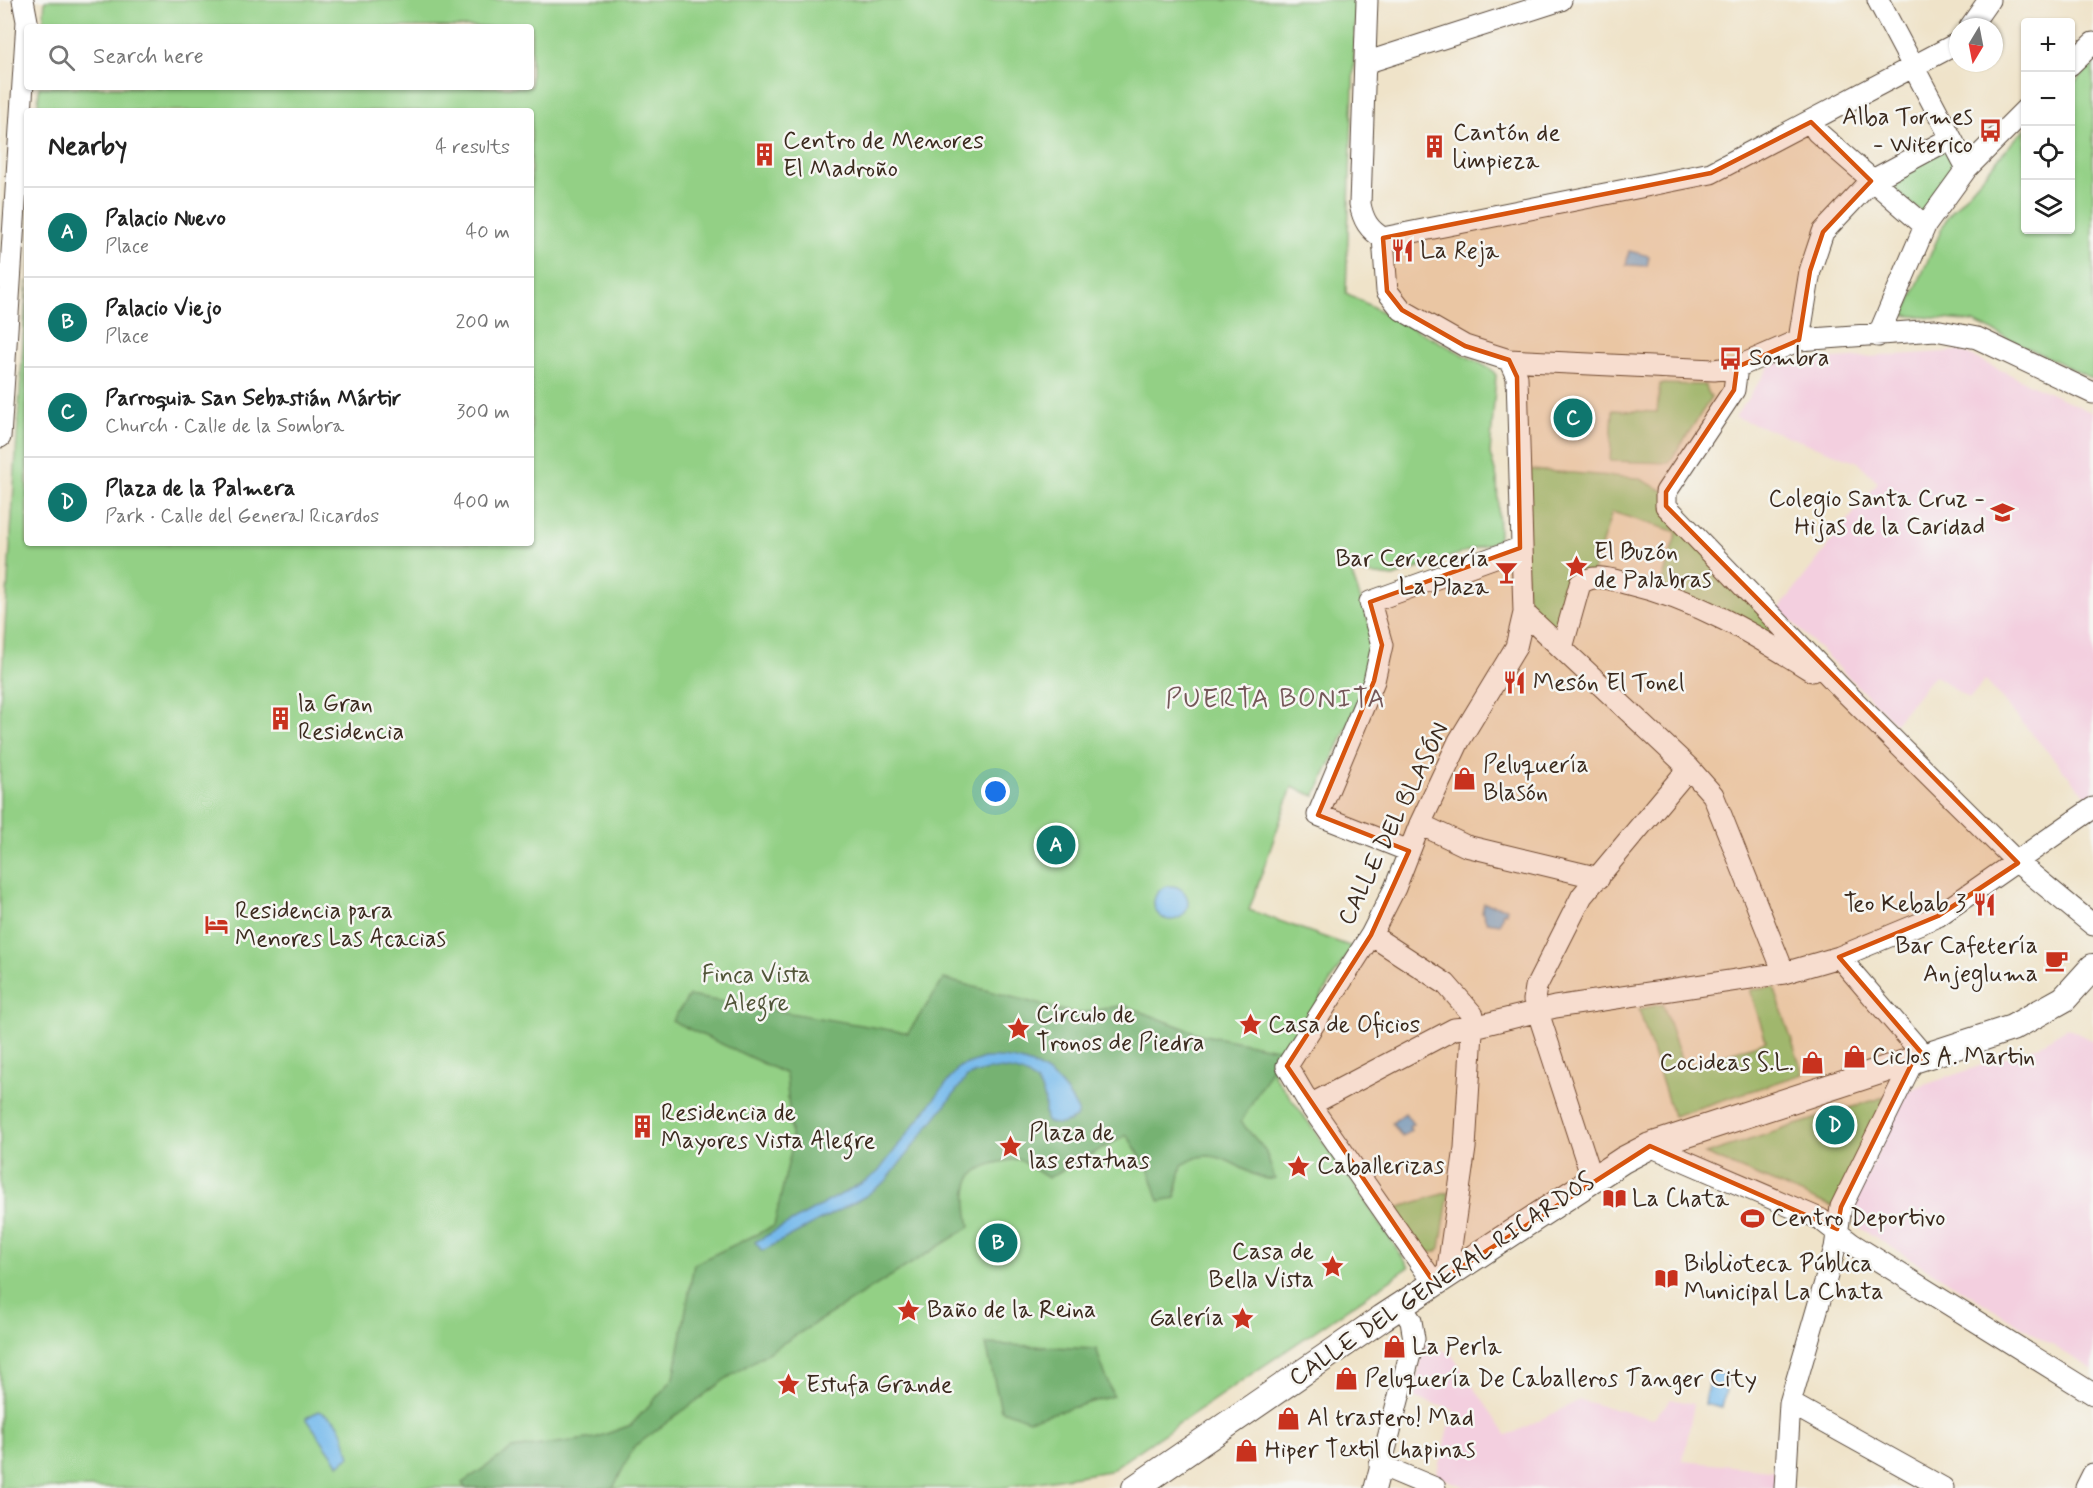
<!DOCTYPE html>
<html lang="en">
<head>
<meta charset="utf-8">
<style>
	body { margin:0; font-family:Mynerve,sans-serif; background:#f2f2f2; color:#222 }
	.controls { position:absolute; right:18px; top:18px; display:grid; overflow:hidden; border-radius:6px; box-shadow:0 2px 4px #0004 }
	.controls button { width:54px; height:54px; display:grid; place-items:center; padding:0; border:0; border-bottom:2px solid #e0e0e0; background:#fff; color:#222; font:30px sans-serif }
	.compass { position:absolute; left:1949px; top:18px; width:54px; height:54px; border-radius:50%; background:#fff; box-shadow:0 2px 4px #0004; rotate:190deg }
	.you { position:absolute; left:996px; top:792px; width:21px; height:21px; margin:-15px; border:4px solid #fff; border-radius:50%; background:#1a73e8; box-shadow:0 0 0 9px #1a73e833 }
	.badge { display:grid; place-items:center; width:39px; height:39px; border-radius:50%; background:#0f766e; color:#fff; font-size:20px; font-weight:700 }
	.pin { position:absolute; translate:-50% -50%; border:3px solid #fff; box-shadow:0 2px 6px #0006 }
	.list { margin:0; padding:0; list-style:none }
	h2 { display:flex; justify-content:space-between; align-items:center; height:78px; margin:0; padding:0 24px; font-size:26px }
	h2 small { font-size:20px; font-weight:400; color:#767676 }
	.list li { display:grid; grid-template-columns:39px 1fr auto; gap:18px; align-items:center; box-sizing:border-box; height:90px; padding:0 24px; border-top:2px solid #e0e0e0 }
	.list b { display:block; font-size:22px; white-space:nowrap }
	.list p { margin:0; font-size:20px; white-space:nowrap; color:#767676 }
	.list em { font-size:20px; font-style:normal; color:#767676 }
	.icon { flex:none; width:33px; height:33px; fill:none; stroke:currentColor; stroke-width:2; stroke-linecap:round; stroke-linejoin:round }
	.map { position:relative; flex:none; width:2093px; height:1488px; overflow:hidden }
	.search { position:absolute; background:#fff; box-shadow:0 2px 4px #0004; left:24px; top:24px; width:510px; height:66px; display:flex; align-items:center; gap:15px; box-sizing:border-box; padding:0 21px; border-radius:6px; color:#767676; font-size:22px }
	.panel { position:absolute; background:#fff; box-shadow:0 2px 4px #0004; left:24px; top:108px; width:510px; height:438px; border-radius:6px }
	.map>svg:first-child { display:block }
	.built { fill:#f3cfdf }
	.green { fill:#93d085; stroke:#677d52; stroke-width:1.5 }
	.forest { fill:#76b272; stroke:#586e48; stroke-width:1.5 }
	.water { fill:#76baec; stroke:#587285; stroke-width:1.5 }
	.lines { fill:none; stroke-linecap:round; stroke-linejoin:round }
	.minor-casing { stroke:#564638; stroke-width:23 }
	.major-casing { stroke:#564638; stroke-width:28 }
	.minor { stroke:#fff; stroke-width:21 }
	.major { stroke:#fff; stroke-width:26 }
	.marked { fill:#d7540e; fill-opacity:0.2; stroke:#d7540e; stroke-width:4.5; stroke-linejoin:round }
	.labels { text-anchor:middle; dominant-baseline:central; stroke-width:5; stroke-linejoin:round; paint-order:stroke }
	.poi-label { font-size:24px; fill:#3b2a1e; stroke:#f6f6f2; text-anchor:start }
	.street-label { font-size:24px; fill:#3b2a1e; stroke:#f6f6f2 }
	.park-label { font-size:24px; fill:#515438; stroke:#f6f6f2 }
	.quarter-label { font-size:27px; letter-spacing:1.5px; fill:#755859; stroke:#f6f6f2 }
</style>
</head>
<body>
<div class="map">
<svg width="2093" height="1488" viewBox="0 0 2093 1488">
	<rect width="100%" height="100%" fill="#f6f6f2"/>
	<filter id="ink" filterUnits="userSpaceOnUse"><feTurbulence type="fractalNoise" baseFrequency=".0167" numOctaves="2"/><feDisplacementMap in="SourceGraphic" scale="12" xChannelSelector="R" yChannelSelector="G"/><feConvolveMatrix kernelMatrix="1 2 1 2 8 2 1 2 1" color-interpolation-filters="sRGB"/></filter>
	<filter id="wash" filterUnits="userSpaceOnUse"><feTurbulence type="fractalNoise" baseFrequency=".008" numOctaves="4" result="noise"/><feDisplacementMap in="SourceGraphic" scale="24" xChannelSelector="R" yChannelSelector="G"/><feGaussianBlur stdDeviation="1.35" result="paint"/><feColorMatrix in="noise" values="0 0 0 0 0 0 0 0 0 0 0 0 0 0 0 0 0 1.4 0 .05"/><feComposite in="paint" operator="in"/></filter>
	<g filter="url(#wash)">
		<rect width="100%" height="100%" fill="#efe3c9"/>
		<!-- built -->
		<path class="built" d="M 1960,351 L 2093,413 L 2093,794 L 2087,797 L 1985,680 L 1969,699 L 1934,675 L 1895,723 L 1779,609 L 1878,482 L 1858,462 L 1735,417 L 1772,363 Z
			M 2067,1028 L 2093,1041 L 2093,1370 L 1857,1226 L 1851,1208 L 1907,1091 L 2038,1046 Z
			M 1426,1341 L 1452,1355 L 1507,1436 L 1580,1400 L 1653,1419 L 1671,1399 L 1694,1404 L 1683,1461 L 1779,1471 L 1777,1488 L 1467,1488 L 1436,1475 L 1454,1410 L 1412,1397 Z"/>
		<!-- green -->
		<path class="green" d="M 45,0 L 1356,0 L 1346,293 L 1491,369 L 1496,375 L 1490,454 L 1497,478 L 1499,536 L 1496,541 L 1393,577 L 1351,572 L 1374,637 L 1370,678 L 1315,796 L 1292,787 L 1249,910 L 1352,947 L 1273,1074 L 1354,1184 L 1409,1267 L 1109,1471 L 1000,1488 L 0,1488 L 0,705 L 27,281 L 27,543 L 531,543 L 531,111 L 38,111 L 39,87 L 531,87 L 531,27 L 43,27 Z
			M 2093,65 L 2093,379 L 1974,322 L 1904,315 L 1947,217 L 2025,128 L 2026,230 L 2070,230 L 2071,86 Z
			M 1944,151 L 1953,155 L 1959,170 L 1923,213 L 1888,185 L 1887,178 Z
			M 1660,384 L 1705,385 L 1711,398 L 1669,463 L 1610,461 L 1613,410 L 1657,412 Z
			M 1518,469 L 1638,478 L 1662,490 L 1803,650 L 1659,591 L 1677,532 L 1612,512 L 1593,571 L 1560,637 L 1528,608 Z
			M 1774,987 L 1803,1074 L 1673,1116 L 1639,1009 L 1663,1004 L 1684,1068 L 1766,1041 L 1750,990 Z
			M 1887,1096 L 1833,1207 L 1705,1154 Z
			M 1449,1192 L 1440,1248 L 1436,1252 L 1423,1253 L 1393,1209 Z"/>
		<!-- forest -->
		<path class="forest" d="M 944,979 L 1076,1014 L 1124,1005 L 1199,1034 L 1282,1050 L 1241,1122 L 1265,1150 L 1275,1179 C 1252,1183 1228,1150 1199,1157 C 1194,1158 1187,1163 1182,1165 L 1175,1198 L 1159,1201 L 1149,1170 L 1127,1135 L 1048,1178 L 1019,1159 C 968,1165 961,1177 970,1227 L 727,1378 L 634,1447 L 613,1488 L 465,1488 L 462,1483 L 512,1449 L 595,1438 L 631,1425 L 674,1378 L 694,1264 L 774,1226 L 792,1146 L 786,1074 L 672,1021 L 689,996 L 908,1033 Z
			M 986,1344 L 1096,1349 L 1113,1396 L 1029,1420 L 1001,1410 Z"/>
		<!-- water -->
		<path class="water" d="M 1629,251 L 1649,256 L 1647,266 L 1626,265 Z
			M1154 903a17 17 0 1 1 34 0a17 17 0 1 1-34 0Z
			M 1484,903 L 1507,908 L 1506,913 L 1503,912 L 1500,924 L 1487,922 L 1482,912 Z
			M 984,1058 C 1028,1056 1058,1071 1078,1111 L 1076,1118 C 1065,1124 1058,1126 1047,1122 C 1043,1113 1047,1103 1043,1094 C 1032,1065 991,1065 967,1077 L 886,1181 L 864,1197 L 762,1251 L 755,1242 L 867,1180 L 878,1172 L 959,1067 Z
			M 1405,1113 L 1413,1124 L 1409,1127 L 1411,1130 L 1402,1137 L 1392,1123 Z
			M 1711,1371 L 1729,1375 L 1722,1408 L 1704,1404 Z
			M 318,1411 C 346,1422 341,1432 350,1456 L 339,1465 L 306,1418 Z"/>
	</g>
	<g filter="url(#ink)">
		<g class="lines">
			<defs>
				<path id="minor" d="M 1367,0 L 1360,204 C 1363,220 1369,230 1383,238
					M 1878,0 L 1967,168
					M 1970,27 L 1989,0
					M 1365,63 L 1561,0
					M 2070,65 L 2093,43
					M 1811,122 L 1817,132 L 1925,226
					M 1383,238 L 1387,291 L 1402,310 L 1465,346 L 1509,360 L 1714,370 L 1737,367 L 1799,340 L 1935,330 L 1977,338 L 2093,393
					M 1383,238 L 1711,173 L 1958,43
					M 1878,336 L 1925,226 L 1967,168 L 2026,109
					M 1799,340 L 1810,271 L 1823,232 L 1871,181 L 1951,138
					M 1737,367 L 1734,390 L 1666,492 L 1666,506 L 1841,688 L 2018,863 L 2093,925
					M 0,437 L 27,21 L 23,0
					M 1524,613 L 1689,768 L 1713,795 L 1784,973
					M 1562,648 L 1580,584 C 1594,572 1613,580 1629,584 C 1697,600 1754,634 1812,671
					M 1420,824 L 1466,846 L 1599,878
					M 1409,851 L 1318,815 L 1374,681 L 1382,645 L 1370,602 L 1520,548
					M 1371,935 L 1446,984 L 1473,1015 L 1465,1148 L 1447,1275
					M 1839,957 L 1925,1057
					M 1310,1105 L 1454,1029 L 1474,1027 L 1555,1007 L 1784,973 L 1839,957 L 1938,916 L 2093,808
					M 1650,1146 L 1820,1219 L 1852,1244 L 2093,1394
					M 1592,1178 L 1534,1000 L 1536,987 L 1582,896 L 1689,768
					M 1435,1284 L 1310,1105 L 1287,1066 L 1371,935 L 1395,888 L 1420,824 L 1459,741 L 1516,647 L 1524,613 L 1517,377 L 1509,360
					M 1790,1403 L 1943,1488
					M 1380,1465 L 1435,1488
					M 1375,1488 L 1414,1339 L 1411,1321 L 1401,1306
					M 1785,1488 L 1790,1403 L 1835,1248 L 1841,1207 L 1913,1061
					M 2086,1488 L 2093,1474"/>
				<path id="major" d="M 1135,1488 L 1382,1318 L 1623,1160 L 1650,1146 L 1705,1128 L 2012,1028 L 2064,999 L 2093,967"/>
			</defs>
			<!-- minor casing -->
			<use href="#minor" class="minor-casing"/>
			<!-- major casing -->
			<use href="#major" class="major-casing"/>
			<!-- minor -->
			<use href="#minor" class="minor"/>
			<!-- major -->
			<use href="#major" class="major"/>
		</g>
	</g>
	<!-- marked area -->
	<path class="marked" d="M 1811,122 L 1871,181 L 1823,232 L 1810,271 L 1799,340 L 1737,367 L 1734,390 L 1666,492 L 1666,506 L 2018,863 L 1938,916 L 1839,957 L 1925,1057 L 1913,1061 L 1841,1207 L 1837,1229 L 1650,1146 L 1435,1284 L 1287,1066 L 1371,935 L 1409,851 L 1318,815 L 1374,681 L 1382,645 L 1370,602 L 1520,548 L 1517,377 L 1509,360 L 1465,346 L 1402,310 L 1387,291 L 1383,238 L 1711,173 Z"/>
	<!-- icons -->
	<defs>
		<symbol id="bus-bare" viewBox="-9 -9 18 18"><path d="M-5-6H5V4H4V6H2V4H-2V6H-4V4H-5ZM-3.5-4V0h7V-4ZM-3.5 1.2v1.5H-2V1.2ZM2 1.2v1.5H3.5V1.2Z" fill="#c8321e" stroke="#f6f6f2" stroke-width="2.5" paint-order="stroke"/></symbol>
		<symbol id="building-bare" viewBox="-9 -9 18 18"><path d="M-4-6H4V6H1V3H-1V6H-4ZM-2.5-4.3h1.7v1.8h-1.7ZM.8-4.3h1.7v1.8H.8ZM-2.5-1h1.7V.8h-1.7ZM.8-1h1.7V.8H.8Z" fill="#c8321e" stroke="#f6f6f2" stroke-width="2.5" paint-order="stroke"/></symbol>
		<symbol id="restaurant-bare" viewBox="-9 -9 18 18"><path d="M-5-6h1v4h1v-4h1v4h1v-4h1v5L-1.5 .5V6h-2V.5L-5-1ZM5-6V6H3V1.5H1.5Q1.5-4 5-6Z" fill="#c8321e" stroke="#f6f6f2" stroke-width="2.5" paint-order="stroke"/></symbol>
		<symbol id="school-bare" viewBox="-9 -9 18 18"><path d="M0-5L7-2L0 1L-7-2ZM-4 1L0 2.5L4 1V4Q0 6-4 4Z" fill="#c8321e" stroke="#f6f6f2" stroke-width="2.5" paint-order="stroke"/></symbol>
		<symbol id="sight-bare" viewBox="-9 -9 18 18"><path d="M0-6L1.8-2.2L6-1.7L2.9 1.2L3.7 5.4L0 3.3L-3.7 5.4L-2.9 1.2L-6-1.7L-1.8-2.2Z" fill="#c8321e" stroke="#f6f6f2" stroke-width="2.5" paint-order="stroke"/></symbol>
		<symbol id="bar-bare" viewBox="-9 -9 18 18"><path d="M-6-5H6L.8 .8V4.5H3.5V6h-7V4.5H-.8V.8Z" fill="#c8321e" stroke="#f6f6f2" stroke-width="2.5" paint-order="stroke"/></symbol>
		<symbol id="shop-bare" viewBox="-9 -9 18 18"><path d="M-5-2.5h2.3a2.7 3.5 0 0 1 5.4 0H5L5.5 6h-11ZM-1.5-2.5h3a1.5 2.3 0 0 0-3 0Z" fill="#c8321e" stroke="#f6f6f2" stroke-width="2.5" paint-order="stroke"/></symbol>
		<symbol id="hotel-bare" viewBox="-9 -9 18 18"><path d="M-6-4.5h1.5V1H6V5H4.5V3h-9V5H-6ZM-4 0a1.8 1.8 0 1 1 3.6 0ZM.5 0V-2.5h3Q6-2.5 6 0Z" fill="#c8321e" stroke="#f6f6f2" stroke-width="2.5" paint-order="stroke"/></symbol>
		<symbol id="cafe-bare" viewBox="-9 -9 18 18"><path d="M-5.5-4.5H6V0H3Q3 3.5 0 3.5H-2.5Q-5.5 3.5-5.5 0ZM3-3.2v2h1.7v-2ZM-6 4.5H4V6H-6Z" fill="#c8321e" stroke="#f6f6f2" stroke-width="2.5" paint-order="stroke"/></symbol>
		<symbol id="library-bare" viewBox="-9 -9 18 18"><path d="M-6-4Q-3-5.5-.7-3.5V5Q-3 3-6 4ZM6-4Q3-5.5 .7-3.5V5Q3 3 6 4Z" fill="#c8321e" stroke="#f6f6f2" stroke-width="2.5" paint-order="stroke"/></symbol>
		<symbol id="stadium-bare" viewBox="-9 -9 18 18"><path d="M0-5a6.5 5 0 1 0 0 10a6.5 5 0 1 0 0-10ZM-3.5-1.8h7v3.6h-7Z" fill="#c8321e" stroke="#f6f6f2" stroke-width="2.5" paint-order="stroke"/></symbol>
	</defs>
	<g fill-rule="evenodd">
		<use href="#bus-bare" x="1974" y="114" width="33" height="33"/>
		<use href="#building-bare" x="1418" y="130" width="33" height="33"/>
		<use href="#building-bare" x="748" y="138" width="33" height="33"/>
		<use href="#restaurant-bare" x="1386" y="234" width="33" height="33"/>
		<use href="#bus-bare" x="1714" y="342" width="33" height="33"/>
		<use href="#school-bare" x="1986" y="496" width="33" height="33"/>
		<use href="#sight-bare" x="1560" y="550" width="33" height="33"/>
		<use href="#bar-bare" x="1490" y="556" width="33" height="33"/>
		<use href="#restaurant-bare" x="1498" y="666" width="33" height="33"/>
		<use href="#building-bare" x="264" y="702" width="33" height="33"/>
		<use href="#shop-bare" x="1448" y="762" width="33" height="33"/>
		<use href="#restaurant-bare" x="1968" y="888" width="33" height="33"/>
		<use href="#hotel-bare" x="200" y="908" width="33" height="33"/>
		<use href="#cafe-bare" x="2040" y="944" width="33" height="33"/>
		<use href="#sight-bare" x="1234" y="1008" width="33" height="33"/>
		<use href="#sight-bare" x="1002" y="1012" width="33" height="33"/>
		<use href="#shop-bare" x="1838" y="1040" width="33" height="33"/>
		<use href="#shop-bare" x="1796" y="1046" width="33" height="33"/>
		<use href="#building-bare" x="626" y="1110" width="33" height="33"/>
		<use href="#sight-bare" x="994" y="1130" width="33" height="33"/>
		<use href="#sight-bare" x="1282" y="1150" width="33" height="33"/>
		<use href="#library-bare" x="1598" y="1182" width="33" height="33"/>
		<use href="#stadium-bare" x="1736" y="1202" width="33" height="33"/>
		<use href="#sight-bare" x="1316" y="1250" width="33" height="33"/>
		<use href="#library-bare" x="1650" y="1262" width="33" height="33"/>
		<use href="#sight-bare" x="892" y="1294" width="33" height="33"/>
		<use href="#sight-bare" x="1226" y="1302" width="33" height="33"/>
		<use href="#shop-bare" x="1378" y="1330" width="33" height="33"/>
		<use href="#shop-bare" x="1330" y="1362" width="33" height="33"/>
		<use href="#sight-bare" x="772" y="1368" width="33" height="33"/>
		<use href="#shop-bare" x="1272" y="1402" width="33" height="33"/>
		<use href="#shop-bare" x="1230" y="1434" width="33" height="33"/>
	</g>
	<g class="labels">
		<!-- poi labels -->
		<g class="poi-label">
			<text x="1973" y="117" text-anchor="end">Alba Tormes<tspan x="1973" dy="28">- Witerico</tspan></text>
			<text x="1453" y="133">Cantón de<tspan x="1453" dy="28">limpieza</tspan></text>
			<text x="783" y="141">Centro de Menores<tspan x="783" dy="28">El Madroño</tspan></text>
			<text x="1420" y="251">La Reja</text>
			<text x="1749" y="358">Sombra</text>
			<text x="1985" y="499" text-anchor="end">Colegio Santa Cruz -<tspan x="1985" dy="28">Hijas de la Caridad</tspan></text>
			<text x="1594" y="552">El Buzón<tspan x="1594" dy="28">de Palabras</tspan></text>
			<text x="1489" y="559" text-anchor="end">Bar Cervecería<tspan x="1489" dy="28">La Plaza</tspan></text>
			<text x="1533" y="683">Mesón El Tonel</text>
			<text x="298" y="704">la Gran<tspan x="298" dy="28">Residencia</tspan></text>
			<text x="1483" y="765">Peluquería<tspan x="1483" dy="28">Blasón</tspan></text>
			<text x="1966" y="904" text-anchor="end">Teo Kebab 3</text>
			<text x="235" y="911">Residencia para<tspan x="235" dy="28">Menores Las Acacias</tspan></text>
			<text x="2038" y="946" text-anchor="end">Bar Cafetería<tspan x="2038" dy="28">Anjegluma</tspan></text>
			<text x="1036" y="1015">Círculo de<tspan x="1036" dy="28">Tronos de Piedra</tspan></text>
			<text x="1268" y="1025">Casa de Oficios</text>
			<text x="1872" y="1057">Ciclos A. Martin</text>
			<text x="1794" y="1063" text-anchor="end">Cocideas S.L.</text>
			<text x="661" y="1113">Residencia de<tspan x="661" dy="28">Mayores Vista Alegre</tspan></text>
			<text x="1029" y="1133">Plaza de<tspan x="1029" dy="28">las estatuas</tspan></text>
			<text x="1317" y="1166">Caballerizas</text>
			<text x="1632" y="1199">La Chata</text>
			<text x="1771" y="1218">Centro Deportivo</text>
			<text x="1314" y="1252" text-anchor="end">Casa de<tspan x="1314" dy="28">Bella Vista</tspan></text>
			<text x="1684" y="1264">Biblioteca Pública<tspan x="1684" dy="28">Municipal La Chata</tspan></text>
			<text x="927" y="1310">Baño de la Reina</text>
			<text x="1224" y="1318" text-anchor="end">Galería</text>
			<text x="1412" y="1347">La Perla</text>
			<text x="1365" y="1379">Peluquería De Caballeros Tanger City</text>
			<text x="806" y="1385">Estufa Grande</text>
			<text x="1307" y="1418">Al trastero! Mad</text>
			<text x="1265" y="1450">Hiper Textil Chapinas</text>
		</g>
		<!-- street labels -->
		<g class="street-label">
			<text transform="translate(1394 824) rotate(-64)">CALLE DEL BLASÓN</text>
			<text transform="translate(1442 1280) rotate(-34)">CALLE DEL GENERAL RICARDOS</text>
		</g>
		<!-- park labels -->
		<g class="park-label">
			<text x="756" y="975">Finca Vista<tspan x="756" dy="28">Alegre</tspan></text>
		</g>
		<!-- quarter labels -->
		<g class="quarter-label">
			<text x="1276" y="699">PUERTA BONITA</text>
		</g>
	</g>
</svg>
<div class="controls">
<button>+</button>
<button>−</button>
<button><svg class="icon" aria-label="locate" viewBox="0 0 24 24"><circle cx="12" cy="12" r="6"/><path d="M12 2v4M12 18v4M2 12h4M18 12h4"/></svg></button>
<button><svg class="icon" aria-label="layers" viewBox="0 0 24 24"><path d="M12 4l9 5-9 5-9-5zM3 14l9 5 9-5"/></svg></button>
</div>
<svg class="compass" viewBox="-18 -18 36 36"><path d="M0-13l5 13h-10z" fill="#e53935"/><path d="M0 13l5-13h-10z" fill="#767676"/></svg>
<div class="you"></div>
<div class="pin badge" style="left:1056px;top:845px">A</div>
<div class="pin badge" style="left:998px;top:1243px">B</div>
<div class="pin badge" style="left:1573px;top:418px">C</div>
<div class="pin badge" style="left:1835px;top:1125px">D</div>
<div class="search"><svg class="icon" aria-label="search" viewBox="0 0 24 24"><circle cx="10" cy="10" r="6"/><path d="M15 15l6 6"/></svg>Search here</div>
<section class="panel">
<h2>Nearby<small>4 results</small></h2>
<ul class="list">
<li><span class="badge">A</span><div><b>Palacio Nuevo</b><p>Place</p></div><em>40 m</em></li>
<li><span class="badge">B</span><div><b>Palacio Viejo</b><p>Place</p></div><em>200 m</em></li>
<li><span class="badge">C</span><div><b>Parroquia San Sebastián Mártir</b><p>Church · Calle de la Sombra</p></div><em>300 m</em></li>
<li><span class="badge">D</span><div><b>Plaza de la Palmera</b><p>Park · Calle del General Ricardos</p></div><em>400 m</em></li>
</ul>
</section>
</div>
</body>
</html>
